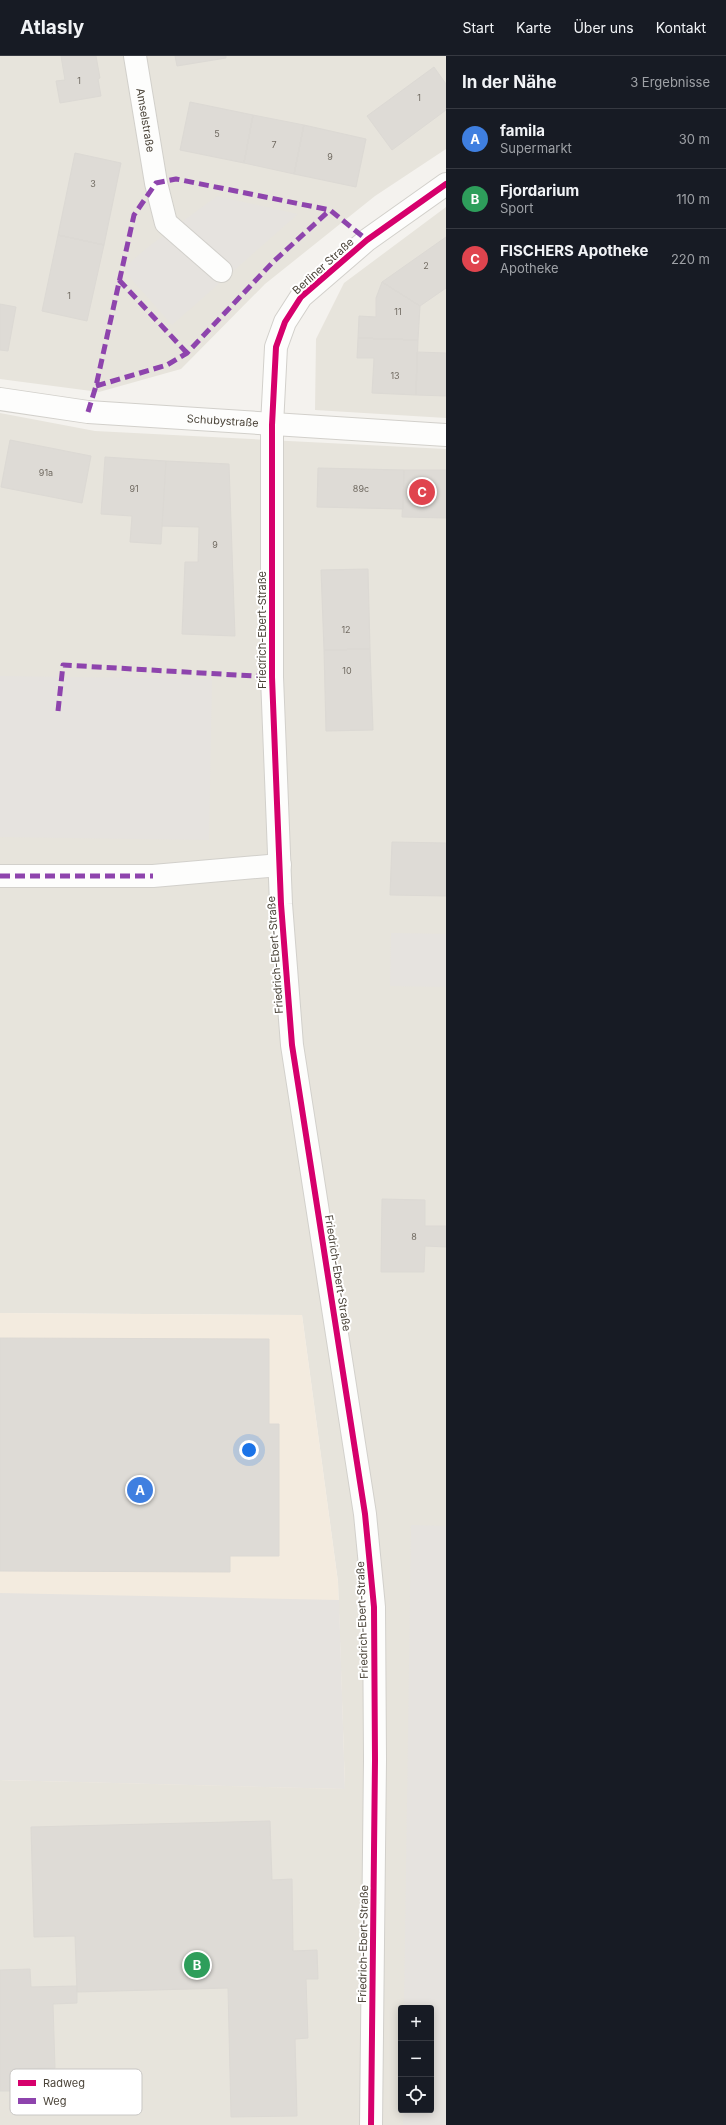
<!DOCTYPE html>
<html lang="de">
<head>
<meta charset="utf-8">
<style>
	body { margin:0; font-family:Inter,sans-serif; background:#242831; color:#f1f3f6 }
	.controls { position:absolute; right:12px; bottom:12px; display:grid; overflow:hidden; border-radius:4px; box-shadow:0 2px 10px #0003 }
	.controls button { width:36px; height:36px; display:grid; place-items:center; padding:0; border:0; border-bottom:1px solid #363941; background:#171b24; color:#f1f3f6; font:20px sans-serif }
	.you { position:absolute; left:249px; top:1394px; width:14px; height:14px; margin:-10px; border:3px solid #fff; border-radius:50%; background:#1a73e8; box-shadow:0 0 0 6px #1a73e833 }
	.badge { display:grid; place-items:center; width:26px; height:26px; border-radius:50%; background:#868178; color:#fff; font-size:13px; font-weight:700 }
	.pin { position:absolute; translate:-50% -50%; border:2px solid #fff; box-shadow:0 1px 4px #0006 }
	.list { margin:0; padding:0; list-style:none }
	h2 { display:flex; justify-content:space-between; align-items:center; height:52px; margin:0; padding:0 16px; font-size:17px }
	h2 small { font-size:13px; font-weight:400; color:#9ea1a6 }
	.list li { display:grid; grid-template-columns:26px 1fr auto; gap:12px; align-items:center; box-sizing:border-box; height:60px; padding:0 16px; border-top:1px solid #363941 }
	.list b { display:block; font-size:15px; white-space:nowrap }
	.list p { margin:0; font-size:13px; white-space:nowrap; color:#9ea1a6 }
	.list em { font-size:13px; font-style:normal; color:#9ea1a6 }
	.icon { flex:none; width:22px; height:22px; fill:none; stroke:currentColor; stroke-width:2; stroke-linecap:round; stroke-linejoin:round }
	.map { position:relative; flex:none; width:446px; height:2069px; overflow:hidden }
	header { display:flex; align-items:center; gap:24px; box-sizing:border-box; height:56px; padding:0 20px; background:#171b24; border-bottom:1px solid #363941 }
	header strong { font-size:19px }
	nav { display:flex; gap:22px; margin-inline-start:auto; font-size:14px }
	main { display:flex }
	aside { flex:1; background:#171b24 }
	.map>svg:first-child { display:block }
	.residential { fill:#e7e4dc; fill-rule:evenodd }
	.commercial { fill:#f3ebdf }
	.parking { fill:#e6e3df }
	.building { fill:#dedbd6; stroke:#dcd9d4 }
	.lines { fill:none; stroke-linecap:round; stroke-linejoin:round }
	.minor-casing { stroke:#d2d0cb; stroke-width:24 }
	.minor { stroke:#fdfdfc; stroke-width:22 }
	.quiet { stroke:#8e44ad; stroke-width:5; stroke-dasharray:10 5; stroke-linecap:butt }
	.cycleway-casing { stroke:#fff; stroke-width:8 }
	.cycleway { stroke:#d6006c; stroke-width:6 }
	.labels { text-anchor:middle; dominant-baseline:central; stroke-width:4; stroke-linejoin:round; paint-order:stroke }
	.number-label { font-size:9px; fill:#706a61 }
	.street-label { font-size:11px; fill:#4b4439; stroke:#fff }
	.key { fill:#fff; stroke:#c9c7c4; stroke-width:1 }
	.key-label { font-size:11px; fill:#4b4439 }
</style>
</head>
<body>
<header>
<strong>Atlasly</strong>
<nav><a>Start</a><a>Karte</a><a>Über uns</a><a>Kontakt</a></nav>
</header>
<main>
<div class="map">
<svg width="446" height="2069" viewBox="0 0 446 2069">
	<rect width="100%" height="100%" fill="#f4f2ee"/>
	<!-- residential -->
	<path class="residential" d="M 0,0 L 446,0 L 446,93 L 375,140 L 265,228 L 181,313 L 99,336 L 0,323 Z
		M 446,151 L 446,362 L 315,354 L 316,283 L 344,227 Z
		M 0,357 L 95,375 L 446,393 L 446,2069 L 0,2069 L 0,1724 L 345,1732 L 338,1526 L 302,1259 L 0,1257 ZM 401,1952 L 431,1952 L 431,2054 L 401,2054 Z"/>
	<!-- commercial -->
	<path class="commercial" d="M 0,1257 L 302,1259 L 338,1526 L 345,1733 L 0,1724 Z"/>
	<!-- parking -->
	<path class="parking" d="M 217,140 L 298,158 L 172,269 L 126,217 L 127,209 L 148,191 Z
		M 0,620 L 212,623 L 209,784 L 0,781 Z
		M 391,877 L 446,878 L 446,931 L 390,930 Z
		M 411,1469 L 446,1470 L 446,2069 L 403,2069 L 403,2054 L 431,2054 L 431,1952 L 404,1952 Z
		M 0,1537 L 339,1544 L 345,1733 L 0,1724 Z"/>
	<!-- building -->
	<path class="building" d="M 61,0 L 96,0 L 100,22 L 98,23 L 101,40 L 60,47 L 56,25 L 65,24 Z
		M 175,0 L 226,0 L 226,2 L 177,10 Z
		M 434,11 L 446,28 L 446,54 L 392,94 L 367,60 Z
		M 190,46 L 253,59 L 244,107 L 180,94 Z
		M 253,59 L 304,69 L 294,118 L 244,107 Z
		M 304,69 L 366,83 L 356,131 L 294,118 Z
		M 75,97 L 121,107 L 104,189 L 58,179 Z
		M 58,179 L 104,189 L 87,265 L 42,255 Z
		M 446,181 L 446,232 L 420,250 L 382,226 Z
		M 382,226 L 420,250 L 418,284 L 358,282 L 359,260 L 376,261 L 376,242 Z
		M 0,248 L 16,251 L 8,295 L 0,294 Z
		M 358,282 L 418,284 L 416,339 L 372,337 L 374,302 L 357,302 Z
		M 417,296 L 446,297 L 446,340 L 416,339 Z
		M 10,384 L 91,400 L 82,447 L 1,431 Z
		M 105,401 L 166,405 L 161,488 L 130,486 L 132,460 L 101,458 Z
		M 166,405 L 229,408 L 235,580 L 182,578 L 185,506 L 198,506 L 199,471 L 162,470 Z
		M 318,412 L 404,414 L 403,453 L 317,451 Z
		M 404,414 L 446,414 L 446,462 L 402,461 Z
		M 368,513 L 370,593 L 324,594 L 321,514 Z
		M 370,593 L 373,674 L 326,675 L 324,594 Z
		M 392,786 L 446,787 L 446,840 L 390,839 Z
		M 382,1143 L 425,1144 L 425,1170 L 446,1170 L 446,1191 L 425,1190 L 424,1216 L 381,1216 Z
		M 0,1282 L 269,1283 L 269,1368 L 279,1368 L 279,1500 L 230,1500 L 230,1516 L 0,1515 Z
		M 270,1765 L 272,1824 L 292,1823 L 293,1895 L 317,1894 L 318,1923 L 306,1923 L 308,1982 L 295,1983 L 297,2060 L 231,2061 L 228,1932 L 77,1936 L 75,1880 L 34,1881 L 31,1771 Z
		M 30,1913 L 31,1931 L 77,1930 L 77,1947 L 53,1948 L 55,2012 L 19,2013 L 20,2035 L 0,2035 L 0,1914 Z"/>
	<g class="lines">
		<defs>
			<g id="minor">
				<path id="s1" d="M 135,0 L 156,127 L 166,167 L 221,215"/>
				<path id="s2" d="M 0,343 L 88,356 L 446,379"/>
				<path d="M 0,820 L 153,820 L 280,809"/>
				<path d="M 371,2069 L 375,1704 L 374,1551 L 365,1458 L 292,989 L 281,848 L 272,621 L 272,369 L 276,291 L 285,266 L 301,241 L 367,184 L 446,128"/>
			</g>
		</defs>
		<!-- minor casing -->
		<use href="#minor" class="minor-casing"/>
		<!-- minor -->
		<use href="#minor" class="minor"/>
		<!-- quiet -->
		<path class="quiet" d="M 119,224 L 187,297
			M 96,330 L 167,309 L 187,297 L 273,206 L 330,154
			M 88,356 L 96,330 L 134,159 L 156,127 L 176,123 L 330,154 L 367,184
			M 58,655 L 63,609 L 272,621
			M 0,820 L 153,820"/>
		<defs>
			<path id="cycleway" d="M 371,2069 L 375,1704 L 374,1551 L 365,1458 L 292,989 L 281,848 L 272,621 L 272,369 L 276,291 L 285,266 L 301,241 L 367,184 L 446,128"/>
		</defs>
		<!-- cycleway casing -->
		<use href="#cycleway" class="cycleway-casing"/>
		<!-- cycleway -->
		<use href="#cycleway" class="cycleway"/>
	</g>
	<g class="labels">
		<!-- number labels -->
		<g class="number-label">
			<text x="79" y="24">1</text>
			<text x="419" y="41">1</text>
			<text x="217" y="77">5</text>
			<text x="274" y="88">7</text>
			<text x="330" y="100">9</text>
			<text x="93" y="127">3</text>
			<text x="426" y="209">2</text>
			<text x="69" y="239">1</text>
			<text x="398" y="255">11</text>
			<text x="395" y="319">13</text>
			<text x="46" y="416">91a</text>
			<text x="134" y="432">91</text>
			<text x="361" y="432">89c</text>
			<text x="215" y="488">9</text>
			<text x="346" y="573">12</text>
			<text x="347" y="614">10</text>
			<text x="414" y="1180">8</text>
		</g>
		<!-- street labels -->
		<g class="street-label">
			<text stroke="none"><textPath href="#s1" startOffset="65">Amselstraße</textPath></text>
			<text transform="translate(323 210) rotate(-42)">Berliner Straße</text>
			<text stroke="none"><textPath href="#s2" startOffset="224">Schubystraße</textPath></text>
			<text transform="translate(262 574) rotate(-90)">Friedrich-Ebert-Straße</text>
			<text transform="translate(275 899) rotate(-94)">Friedrich-Ebert-Straße</text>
			<text transform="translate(338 1217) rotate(81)">Friedrich-Ebert-Straße</text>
			<text transform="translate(362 1564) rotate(-92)">Friedrich-Ebert-Straße</text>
			<text transform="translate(363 1888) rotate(-89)">Friedrich-Ebert-Straße</text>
		</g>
	</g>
	<!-- legend -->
	<rect x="10" y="2013" width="132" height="46" rx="6" class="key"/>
	<rect x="18" y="2024" width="18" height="6" fill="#d6006c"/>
	<rect x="18" y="2042" width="18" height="6" fill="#8e44ad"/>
	<g class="key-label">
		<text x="43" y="2031">Radweg</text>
		<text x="43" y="2049">Weg</text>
	</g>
</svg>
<div class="controls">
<button>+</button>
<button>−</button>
<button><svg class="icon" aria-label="locate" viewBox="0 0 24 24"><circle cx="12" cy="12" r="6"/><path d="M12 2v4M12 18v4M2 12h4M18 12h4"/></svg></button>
</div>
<div class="you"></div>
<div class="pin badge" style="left:140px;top:1434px;background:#3f7fe0">A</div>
<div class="pin badge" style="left:197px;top:1909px;background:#2e9e5b">B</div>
<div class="pin badge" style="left:422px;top:436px;background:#e0444e">C</div>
</div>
<aside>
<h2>In der Nähe<small>3 Ergebnisse</small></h2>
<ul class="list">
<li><span class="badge" style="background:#3f7fe0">A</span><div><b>famila</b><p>Supermarkt</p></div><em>30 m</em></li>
<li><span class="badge" style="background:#2e9e5b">B</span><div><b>Fjordarium</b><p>Sport</p></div><em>110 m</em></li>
<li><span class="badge" style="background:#e0444e">C</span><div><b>FISCHERS Apotheke</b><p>Apotheke</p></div><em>220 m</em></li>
</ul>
</aside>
</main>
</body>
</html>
